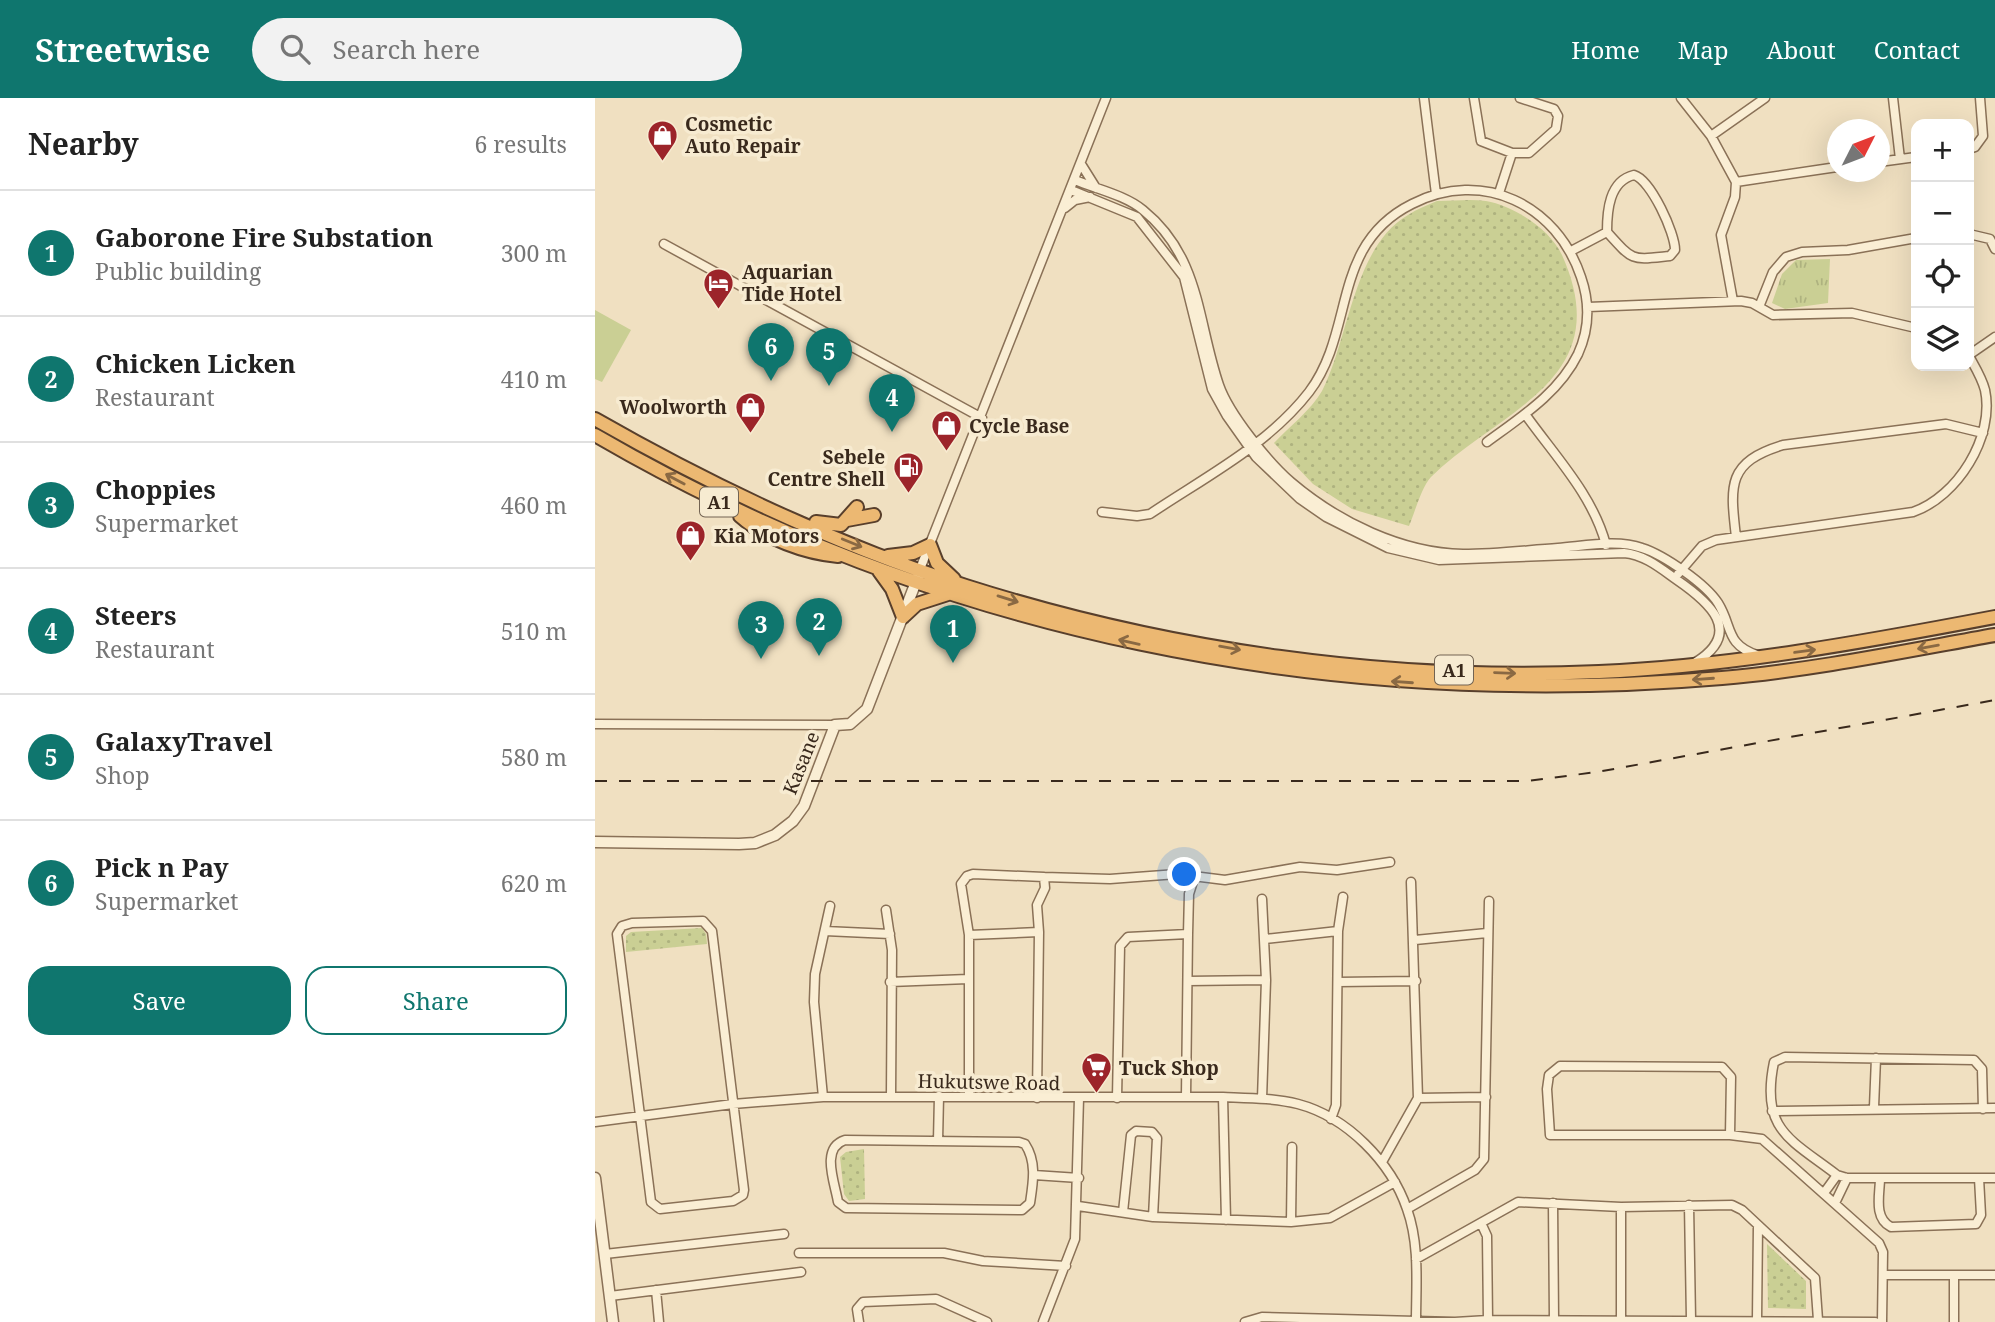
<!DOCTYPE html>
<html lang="en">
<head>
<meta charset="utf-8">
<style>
	body { margin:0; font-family:"Noto Serif",serif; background:#f2f2f2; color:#222 }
	.controls { position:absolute; right:21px; top:21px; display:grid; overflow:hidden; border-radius:14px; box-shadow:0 7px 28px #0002 }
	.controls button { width:63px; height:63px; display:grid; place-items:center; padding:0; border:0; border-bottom:2px solid #e0e0e0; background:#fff; color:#222; font:35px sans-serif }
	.compass { position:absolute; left:1232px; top:21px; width:63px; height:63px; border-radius:50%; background:#fff; box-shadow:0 7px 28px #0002; rotate:48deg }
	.you { position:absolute; left:590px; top:777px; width:24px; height:24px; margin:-18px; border:5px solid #fff; border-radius:50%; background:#1a73e8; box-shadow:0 0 0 10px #1a73e833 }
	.badge { display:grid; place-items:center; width:46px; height:46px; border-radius:50%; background:#0f766e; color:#fff; font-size:23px; font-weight:700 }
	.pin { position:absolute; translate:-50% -58px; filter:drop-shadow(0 2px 4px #0008) }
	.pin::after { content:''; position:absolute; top:37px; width:24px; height:21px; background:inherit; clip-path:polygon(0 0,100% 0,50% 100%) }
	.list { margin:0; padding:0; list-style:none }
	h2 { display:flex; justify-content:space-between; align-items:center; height:91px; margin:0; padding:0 28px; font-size:30px }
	h2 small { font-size:23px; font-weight:400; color:#767676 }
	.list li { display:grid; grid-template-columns:46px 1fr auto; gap:21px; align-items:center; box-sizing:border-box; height:126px; padding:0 28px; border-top:2px solid #e0e0e0 }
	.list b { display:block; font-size:26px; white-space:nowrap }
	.list p { margin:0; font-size:23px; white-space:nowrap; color:#767676 }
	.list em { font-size:23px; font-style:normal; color:#767676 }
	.actions { display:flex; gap:14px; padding:21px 28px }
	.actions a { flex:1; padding:16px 0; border:2px solid #0f766e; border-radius:21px; text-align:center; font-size:24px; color:#0f766e }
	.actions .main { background:#0f766e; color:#fff }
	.icon { flex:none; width:38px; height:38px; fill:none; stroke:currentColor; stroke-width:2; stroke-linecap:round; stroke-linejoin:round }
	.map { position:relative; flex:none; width:1400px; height:1224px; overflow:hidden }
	header { display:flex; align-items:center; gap:42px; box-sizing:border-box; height:98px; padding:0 35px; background:#0f766e; color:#fff }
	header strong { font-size:33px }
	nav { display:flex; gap:38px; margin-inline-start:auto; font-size:24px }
	.search { width:490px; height:63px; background:#f2f2f2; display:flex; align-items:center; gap:18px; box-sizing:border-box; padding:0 24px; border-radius:38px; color:#767676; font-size:26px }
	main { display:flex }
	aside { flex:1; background:#fff }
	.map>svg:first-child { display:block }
	.grass { fill:url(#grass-dots) }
	.park { fill:url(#park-tufts) }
	.garden { fill:#cacf94 }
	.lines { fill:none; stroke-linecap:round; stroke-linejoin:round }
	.minor-casing { stroke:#8a7157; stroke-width:11 }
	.tertiary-casing { stroke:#8a7157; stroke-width:13 }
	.trunk-casing { stroke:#583f2c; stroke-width:16 }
	.minor { stroke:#faeed4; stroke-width:8 }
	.tertiary { stroke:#faeed4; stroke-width:10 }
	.trunk { stroke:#ecb872; stroke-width:12 }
	.rail { stroke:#39291c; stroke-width:2; stroke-dasharray:12 12; stroke-linecap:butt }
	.oneway { stroke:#8a6943 }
	.labels { text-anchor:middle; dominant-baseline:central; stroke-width:7; stroke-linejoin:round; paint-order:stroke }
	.shield { fill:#f7ebd1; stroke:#726352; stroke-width:2 }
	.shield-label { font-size:18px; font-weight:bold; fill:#39291c }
	.poi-label { font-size:19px; font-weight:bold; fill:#39291c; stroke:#f7ebd1; text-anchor:start }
	.street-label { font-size:19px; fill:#39291c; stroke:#f7ebd1 }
</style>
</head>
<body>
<header>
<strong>Streetwise</strong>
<div class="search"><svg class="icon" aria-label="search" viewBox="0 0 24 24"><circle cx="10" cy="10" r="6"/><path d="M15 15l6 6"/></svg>Search here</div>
<nav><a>Home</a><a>Map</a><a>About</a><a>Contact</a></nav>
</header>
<main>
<aside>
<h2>Nearby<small>6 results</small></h2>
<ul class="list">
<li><span class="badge">1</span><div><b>Gaborone Fire Substation</b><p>Public building</p></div><em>300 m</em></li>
<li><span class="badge">2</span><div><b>Chicken Licken</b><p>Restaurant</p></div><em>410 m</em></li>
<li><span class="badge">3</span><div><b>Choppies</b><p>Supermarket</p></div><em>460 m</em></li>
<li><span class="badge">4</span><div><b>Steers</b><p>Restaurant</p></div><em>510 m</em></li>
<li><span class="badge">5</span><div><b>GalaxyTravel</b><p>Shop</p></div><em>580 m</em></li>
<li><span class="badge">6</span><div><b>Pick n Pay</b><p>Supermarket</p></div><em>620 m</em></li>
</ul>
<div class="actions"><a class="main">Save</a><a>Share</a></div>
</aside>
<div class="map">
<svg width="1400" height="1224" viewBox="0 0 1400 1224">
	<defs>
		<pattern id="grass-dots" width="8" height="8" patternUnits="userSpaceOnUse" patternTransform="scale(1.75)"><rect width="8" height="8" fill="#cacf94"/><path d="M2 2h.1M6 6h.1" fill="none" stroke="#aeb27f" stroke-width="1.8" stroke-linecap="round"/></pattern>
		<pattern id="park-tufts" width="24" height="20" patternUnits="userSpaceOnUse" patternTransform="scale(1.75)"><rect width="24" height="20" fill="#cacf94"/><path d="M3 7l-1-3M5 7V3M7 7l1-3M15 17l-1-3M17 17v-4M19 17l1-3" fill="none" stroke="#aeb27f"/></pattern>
	</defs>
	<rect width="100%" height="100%" fill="#f0e0c1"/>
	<!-- grass -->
	<path class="grass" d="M 842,103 C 858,103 875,101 891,103 C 919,108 955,131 967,157 C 1023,282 907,310 836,379 C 826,390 820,414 814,428 L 757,411 L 718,386 L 679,345 C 694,329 716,312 727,293 C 754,241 758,149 813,117 C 822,111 833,107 842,103 Z
		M 107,830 L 111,836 L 112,846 L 31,854 L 31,838 L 36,834 Z
		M 269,1051 L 270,1101 L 254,1103 L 249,1096 L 245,1059 L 251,1054 Z
		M 1172,1146 L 1211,1183 L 1211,1211 L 1173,1210 Z"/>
	<!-- park -->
	<path class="park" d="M 1235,161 L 1233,205 L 1190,211 L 1177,205 L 1187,176 L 1201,162 Z"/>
	<!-- garden -->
	<path class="garden" d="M 0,212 L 36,232 L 7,284 L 0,281 Z"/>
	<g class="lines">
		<defs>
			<path id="minor" d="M 829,0 L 841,96
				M 879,0 L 886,43 L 917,55 L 934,55 L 961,31 L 963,18 L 959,11 L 925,0
				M 1086,0 L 1116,38 L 1141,84 L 1140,99 L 1126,137 L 1138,203
				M 1298,0 L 1305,61
				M 1116,38 L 1170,0
				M 1374,51 L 1380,49 L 1388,38 L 1385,0
				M 1284,64 L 1321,59
				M 486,66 L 501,90
				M 480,82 C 501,91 530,97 548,112 C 606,159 602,223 624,287 C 634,316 673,364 696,384 C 743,424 807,455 868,456 C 900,456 932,452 963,450 C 989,448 1023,441 1047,450 C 1069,457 1111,486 1123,505 C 1138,529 1130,546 1162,557
				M 1141,84 L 1242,69
				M 476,92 L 542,119 L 589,179 L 617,291 L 632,318 L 661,359 L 705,401 L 731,419 L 793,450 L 844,462 L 1029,455 C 1050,457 1065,470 1082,482 C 1114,504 1149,534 1101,564
				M 904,95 L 917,55
				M 470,110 L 480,102 L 495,99
				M 1374,136 L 1395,141 L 1400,151
				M 69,146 L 387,320
				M 976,153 L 1012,134 C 1012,113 1014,83 1039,77 C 1056,82 1080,135 1080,152 L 1075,158 C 1036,162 1039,164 1012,134
				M 993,209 L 1146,203 L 1157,205 L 1178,217 L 1257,215 L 1321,230
				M 1164,209 L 1178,174 L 1191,159 L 1207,154 L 1253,152 L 1321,140
				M 1374,257 L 1400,239
				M 930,316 C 959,357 998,397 1011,447
				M 507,414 L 542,418 L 555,416 C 610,379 673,347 714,294 C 761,232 735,147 817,106 C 888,70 962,107 986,179 C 995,205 994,232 983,256 C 964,295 926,319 892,344
				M 1141,439 C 1135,387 1132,364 1188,347 L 1351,326 L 1388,335
				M 325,471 L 511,0
				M 1083,476 L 1107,448 L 1121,442 L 1318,414 C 1362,399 1400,339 1390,292 C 1387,280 1380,269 1374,258
				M 0,626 L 240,627
				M 449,779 L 515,781 L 582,776 L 630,782 L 705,769 L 742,772 L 795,764
				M 291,812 L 297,852 L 296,999
				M 108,823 L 117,833 L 149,1092 L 148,1097 L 138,1103 L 65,1111 L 56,1104 L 22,836 L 27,828 L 37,825 Z
				M 230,833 L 295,836
				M 593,836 L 594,796 L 600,777
				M 374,837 L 366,786 L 372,778 L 378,776 L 449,779 L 450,790 L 442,807 L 444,834
				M 670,841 L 743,833
				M 820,842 L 892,835
				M 593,883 L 671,882
				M 295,884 L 373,881
				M 743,884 L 821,883
				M 374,998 L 374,837 L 444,834 L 442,1000
				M 228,999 L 219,904 L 220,876 L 235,808
				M 628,999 L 631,1122
				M 522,1000 L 525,848 L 533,839 L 593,836 L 591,999
				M 823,1000 L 891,999
				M 667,1001 L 671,882 L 667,801
				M 1279,1009 L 1281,960
				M 1388,1011 L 1387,971 L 1379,962 L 1190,959 L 1179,964 C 1165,1032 1195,1041 1242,1077 L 1252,1080 L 1400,1080
				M 1177,1013 L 1400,1010
				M 736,1021 L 741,1007 L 743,833 L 748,799
				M 0,1024 L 138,1006 L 228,999 L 628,999 C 653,1000 679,1000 703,1006 C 752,1019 796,1064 812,1111 C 825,1147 821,1187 821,1224
				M 1135,1037 L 1136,979 L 1127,969 L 965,968 L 954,977 L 952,991 L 955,1037 L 1135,1037 L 1167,1041 L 1284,1145 L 1288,1154 L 1287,1224
				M 250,1042 L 424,1044 L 430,1046 C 442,1064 438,1085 435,1105 L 427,1112 L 251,1110 L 243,1104 C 240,1085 225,1050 250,1042 Z
				M 343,1043 L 344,998
				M 787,1064 L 823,1000 L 816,784
				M 439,1077 L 484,1080
				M 1285,1080 C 1285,1096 1278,1120 1296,1129 L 1381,1126 L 1386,1117 L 1384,1080
				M 1229,1095 L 1242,1077
				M 958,1105 L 959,1221
				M 1240,1105 L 1252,1080
				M 1094,1107 L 1096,1221
				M 483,1108 L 558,1119 L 696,1124 L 735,1120 L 800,1084
				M 1026,1109 L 1026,1221
				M 812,1111 L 880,1072 L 889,1061 L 894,803
				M 528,1114 L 536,1037 L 541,1033 L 557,1034 L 562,1040 L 558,1119
				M 696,1124 L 697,1049
				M 886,1125 L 892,1138 L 893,1222 L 1280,1224
				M 204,1155 L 349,1155 L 388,1163 L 471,1168
				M 10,1156 L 189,1136
				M 821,1161 L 923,1104 L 1026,1109 L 1137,1107 L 1147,1112 L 1220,1180 L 1223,1222
				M 1288,1177 L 1400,1177
				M 1359,1177 L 1359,1224
				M 61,1192 L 64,1224
				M 15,1198 L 206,1174
				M 1162,1222 L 1163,1127
				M 264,1224 L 262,1211 L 268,1204 L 341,1201 L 392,1224
				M 448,1224 L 480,1141 L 484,1000
				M 650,1224 L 667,1219 L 860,1224 L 893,1222"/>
			<path id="tertiary" d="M 0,744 L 144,746 L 160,745 L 180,737 L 198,723 L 209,708 L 240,627 L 255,626 L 272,611 L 324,476
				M 0,1080 L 18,1224"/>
			<path id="trunk" d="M 0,321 C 117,388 242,447 371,488 C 572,552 793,584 1004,574 C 1137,568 1269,544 1400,519
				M 0,337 C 341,536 735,613 1127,580 C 1219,572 1310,553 1400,537
				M 145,418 C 171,441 210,455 243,458
				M 252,422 L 279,417
				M 221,424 L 246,427 L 262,409
				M 293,458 L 318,455 L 335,447 L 342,465 L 359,481
				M 284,473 L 297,491 L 308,519
				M 308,519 L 322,506 L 353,496"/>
		</defs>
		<!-- minor casing -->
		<use href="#minor" class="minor-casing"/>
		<!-- tertiary casing -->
		<use href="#tertiary" class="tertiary-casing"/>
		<!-- trunk casing -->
		<use href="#trunk" class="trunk-casing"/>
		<!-- minor -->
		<use href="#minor" class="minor"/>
		<!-- tertiary -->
		<use href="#tertiary" class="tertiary"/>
		<!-- trunk -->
		<use href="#trunk" class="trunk"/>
		<!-- rail -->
		<path class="rail" d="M 0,683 L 932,683 L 1002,674 L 1400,602"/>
	</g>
	<!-- one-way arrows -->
	<defs><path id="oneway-shaft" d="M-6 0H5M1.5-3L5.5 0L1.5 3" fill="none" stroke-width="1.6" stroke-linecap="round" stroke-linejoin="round" transform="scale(1.75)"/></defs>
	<g class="oneway">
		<use href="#oneway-shaft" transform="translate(80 381) rotate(-152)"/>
		<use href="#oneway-shaft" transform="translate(257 445) rotate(22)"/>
		<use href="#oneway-shaft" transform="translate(413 501) rotate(17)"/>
		<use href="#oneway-shaft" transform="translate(534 544) rotate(-167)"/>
		<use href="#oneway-shaft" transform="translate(1333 549) rotate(170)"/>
		<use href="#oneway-shaft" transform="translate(635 550) rotate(10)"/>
		<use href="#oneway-shaft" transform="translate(1210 553) rotate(-8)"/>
		<use href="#oneway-shaft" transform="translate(910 575) rotate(2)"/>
		<use href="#oneway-shaft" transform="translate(1108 581) rotate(176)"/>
		<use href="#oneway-shaft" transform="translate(807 584) rotate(-176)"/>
	</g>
	<!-- icons -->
	<defs>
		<symbol id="shop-pin" viewBox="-11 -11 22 30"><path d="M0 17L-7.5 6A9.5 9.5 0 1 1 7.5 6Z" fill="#9c242a" stroke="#f7ebd1"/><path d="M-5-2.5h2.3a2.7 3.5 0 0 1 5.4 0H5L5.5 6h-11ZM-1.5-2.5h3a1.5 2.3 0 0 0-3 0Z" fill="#fff"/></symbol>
		<symbol id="hotel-pin" viewBox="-11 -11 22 30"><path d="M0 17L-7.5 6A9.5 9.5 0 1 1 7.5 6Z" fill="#9c242a" stroke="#f7ebd1"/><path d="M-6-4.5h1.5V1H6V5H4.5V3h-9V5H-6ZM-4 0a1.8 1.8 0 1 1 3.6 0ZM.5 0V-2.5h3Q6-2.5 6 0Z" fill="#fff"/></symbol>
		<symbol id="fuel-pin" viewBox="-11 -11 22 30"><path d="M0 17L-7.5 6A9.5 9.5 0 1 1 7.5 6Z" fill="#9c242a" stroke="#f7ebd1"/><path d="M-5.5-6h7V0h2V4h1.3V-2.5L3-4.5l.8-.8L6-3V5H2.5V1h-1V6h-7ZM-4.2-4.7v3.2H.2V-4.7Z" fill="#fff"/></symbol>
		<symbol id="supermarket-pin" viewBox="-11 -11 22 30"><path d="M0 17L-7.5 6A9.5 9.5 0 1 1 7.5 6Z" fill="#9c242a" stroke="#f7ebd1"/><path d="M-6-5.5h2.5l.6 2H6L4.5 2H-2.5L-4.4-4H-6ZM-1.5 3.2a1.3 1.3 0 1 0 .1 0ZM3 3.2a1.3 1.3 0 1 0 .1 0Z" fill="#fff"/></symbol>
	</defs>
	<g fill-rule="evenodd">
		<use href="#shop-pin" x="50" y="20" width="35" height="47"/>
		<use href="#hotel-pin" x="106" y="168" width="35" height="47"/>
		<use href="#shop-pin" x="138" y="292" width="35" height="47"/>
		<use href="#shop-pin" x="334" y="310" width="35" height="47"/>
		<use href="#fuel-pin" x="296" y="352" width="35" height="47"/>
		<use href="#shop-pin" x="78" y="420" width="35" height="47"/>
		<use href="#supermarket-pin" x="484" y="952" width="35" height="47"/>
	</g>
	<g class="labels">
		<!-- shield labels -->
		<g class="shield">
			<rect x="105" y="389.5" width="38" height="29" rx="5"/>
			<rect x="840" y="557.5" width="38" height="29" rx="5"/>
		</g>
		<g class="shield-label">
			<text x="124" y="404">A1</text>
			<text x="859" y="572">A1</text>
		</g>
		<!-- poi labels -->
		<g class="poi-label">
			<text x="90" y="26">Cosmetic<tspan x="90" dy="22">Auto Repair</tspan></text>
			<text x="147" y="174">Aquarian<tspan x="147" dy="22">Tide Hotel</tspan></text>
			<text x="132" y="309" text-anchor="end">Woolworth</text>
			<text x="374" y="328">Cycle Base</text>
			<text x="290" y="359" text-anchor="end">Sebele<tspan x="290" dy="22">Centre Shell</tspan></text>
			<text x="119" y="438">Kia Motors</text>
			<text x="524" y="970">Tuck Shop</text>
		</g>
		<!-- street labels -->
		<g class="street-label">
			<text transform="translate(206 665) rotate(-68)">Kasane</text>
			<text transform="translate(394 984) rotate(1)">Hukutswe Road</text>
		</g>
	</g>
</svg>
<div class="controls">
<button>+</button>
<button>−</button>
<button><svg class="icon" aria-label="locate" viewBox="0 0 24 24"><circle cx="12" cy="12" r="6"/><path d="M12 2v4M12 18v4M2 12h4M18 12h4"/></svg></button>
<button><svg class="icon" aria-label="layers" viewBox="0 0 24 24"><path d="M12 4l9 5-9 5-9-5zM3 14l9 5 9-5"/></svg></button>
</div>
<svg class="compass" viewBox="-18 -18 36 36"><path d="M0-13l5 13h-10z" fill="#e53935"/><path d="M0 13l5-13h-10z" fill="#767676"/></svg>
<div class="you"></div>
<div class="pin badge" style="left:358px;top:565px">1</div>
<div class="pin badge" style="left:224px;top:558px">2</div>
<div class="pin badge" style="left:166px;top:561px">3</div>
<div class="pin badge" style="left:297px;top:334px">4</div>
<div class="pin badge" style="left:234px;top:288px">5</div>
<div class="pin badge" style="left:176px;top:283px">6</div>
</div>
</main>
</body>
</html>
